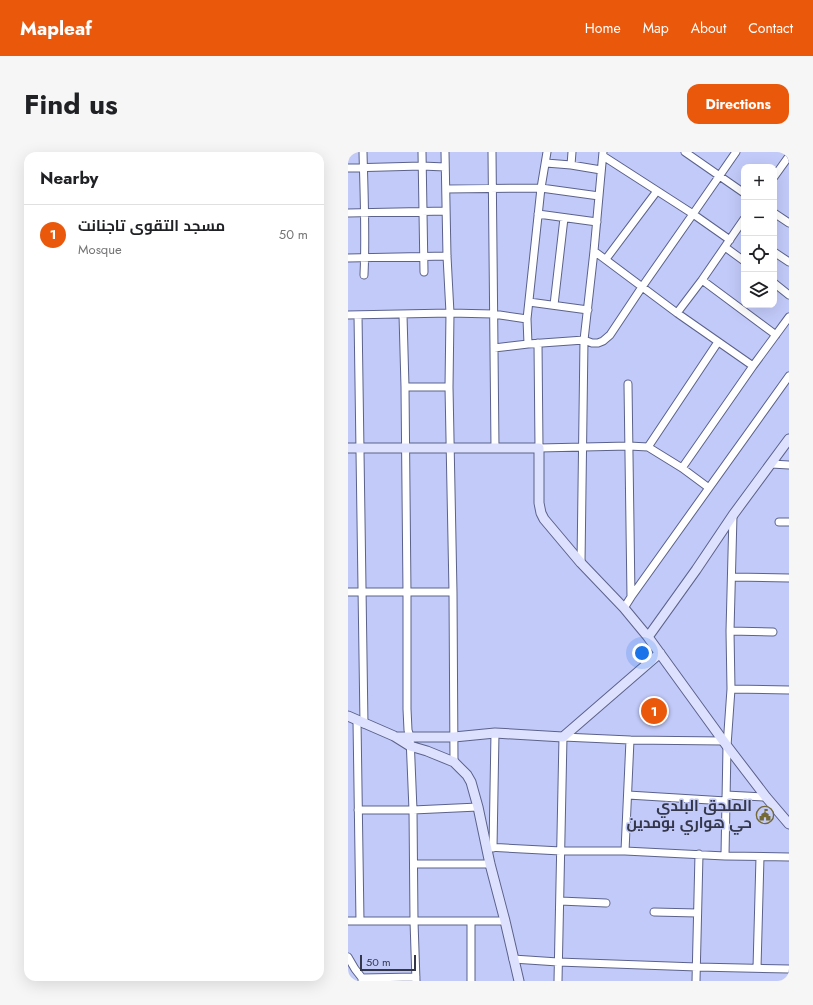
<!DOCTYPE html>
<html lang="en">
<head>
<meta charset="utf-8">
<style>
	body { margin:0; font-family:Jost,Cairo,sans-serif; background:#f6f6f6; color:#202124 }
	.controls { position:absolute; right:12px; top:12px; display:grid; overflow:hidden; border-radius:8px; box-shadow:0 4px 16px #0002 }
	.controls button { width:36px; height:36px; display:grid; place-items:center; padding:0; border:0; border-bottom:1px solid #e0e0e0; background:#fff; color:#202124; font:20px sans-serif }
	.scale { position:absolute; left:12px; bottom:10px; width:56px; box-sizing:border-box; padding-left:4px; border:2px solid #333749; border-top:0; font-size:11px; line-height:14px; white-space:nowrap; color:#333749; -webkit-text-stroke:3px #c2caf9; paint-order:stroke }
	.you { position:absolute; left:294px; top:501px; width:14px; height:14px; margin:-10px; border:3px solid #fff; border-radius:50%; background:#1a73e8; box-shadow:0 0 0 6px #1a73e833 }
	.badge { display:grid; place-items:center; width:26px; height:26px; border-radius:50%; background:#ea580c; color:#fff; font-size:13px; font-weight:700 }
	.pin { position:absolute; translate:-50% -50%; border:2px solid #fff; box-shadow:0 1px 4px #0006 }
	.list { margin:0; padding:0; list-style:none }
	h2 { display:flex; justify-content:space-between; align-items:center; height:52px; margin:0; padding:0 16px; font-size:17px }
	h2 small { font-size:13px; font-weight:400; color:#757577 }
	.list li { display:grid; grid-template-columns:26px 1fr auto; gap:12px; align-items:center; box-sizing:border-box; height:60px; padding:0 16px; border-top:1px solid #e0e0e0 }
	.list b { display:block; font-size:15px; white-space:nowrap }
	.list p { margin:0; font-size:13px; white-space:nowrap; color:#757577 }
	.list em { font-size:13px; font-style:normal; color:#757577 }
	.icon { flex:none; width:22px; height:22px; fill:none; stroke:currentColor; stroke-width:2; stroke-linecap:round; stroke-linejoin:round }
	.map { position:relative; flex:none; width:441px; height:829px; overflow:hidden; border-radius:12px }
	header { display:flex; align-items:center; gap:24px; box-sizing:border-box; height:56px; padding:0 20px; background:#ea580c; color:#fff }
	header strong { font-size:19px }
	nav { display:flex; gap:22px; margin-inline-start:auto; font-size:14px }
	.intro { display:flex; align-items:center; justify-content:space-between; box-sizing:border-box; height:96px; padding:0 24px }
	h1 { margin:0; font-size:28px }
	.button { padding:10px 18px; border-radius:12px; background:#ea580c; color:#fff; font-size:14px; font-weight:700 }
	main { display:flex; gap:24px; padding:0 24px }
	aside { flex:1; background:#fff; border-radius:12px; box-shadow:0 4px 16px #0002 }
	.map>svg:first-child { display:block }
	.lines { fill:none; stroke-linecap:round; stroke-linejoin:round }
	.street-casing { stroke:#5b628b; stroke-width:9 }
	.secondary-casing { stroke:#5b628b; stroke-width:11 }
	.street { stroke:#fff; stroke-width:7 }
	.secondary { stroke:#dee1fe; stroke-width:9 }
	.labels { text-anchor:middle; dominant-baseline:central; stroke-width:3; stroke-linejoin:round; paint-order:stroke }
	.poi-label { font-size:15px; font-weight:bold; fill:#333749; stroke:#c2caf9; text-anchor:end }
</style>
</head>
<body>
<header>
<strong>Mapleaf</strong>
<nav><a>Home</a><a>Map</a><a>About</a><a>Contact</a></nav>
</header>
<div class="intro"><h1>Find us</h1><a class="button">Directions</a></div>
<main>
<aside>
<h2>Nearby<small></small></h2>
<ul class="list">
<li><span class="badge">1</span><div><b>مسجد التقوى تاجنانت</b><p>Mosque</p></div><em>50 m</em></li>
</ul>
</aside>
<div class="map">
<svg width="441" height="829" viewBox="0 0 441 829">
	<rect width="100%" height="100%" fill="#c2caf9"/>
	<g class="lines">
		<defs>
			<path id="street" d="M 15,0 C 16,41 18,82 16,123
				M 74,0 L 76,120
				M 97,0 L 99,104 L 102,161 L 101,235 L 105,440 L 106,610
				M 144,0 L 147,295
				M 337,0 L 396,41
				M 255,4 L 345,62 L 382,88
				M 198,11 L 223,13 L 253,18
				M 223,13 L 224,0
				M 0,16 L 74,14 L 97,15
				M 426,25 L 441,4
				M 98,37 L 193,36 L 251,44
				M 0,61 L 98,59
				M 426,61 L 441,71
				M 190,62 L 249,70
				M 377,95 L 396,109
				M 246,99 L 329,161 L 405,214
				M 426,100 L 441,110
				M 0,106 L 99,104
				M 258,107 L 309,39
				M 354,128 L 428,183
				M 426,131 L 441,143
				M 181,150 L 240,158
				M 206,153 L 216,66
				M 329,161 L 354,128 L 396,67
				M 0,163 L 102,161 L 145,162 L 179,167
				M 10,163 L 16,572
				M 55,163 L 57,235 L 59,441 L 59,557 L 60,578 L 62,585 L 65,658 L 66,769 L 68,829
				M 190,191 L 191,296 L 281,294 L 300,295 L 334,316 L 361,336
				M 180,192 L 179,167 L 193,36 L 199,0
				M 146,196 L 180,192 L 236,188 L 244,191 L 250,191 L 255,189 L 262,183 L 294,135 L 345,62 L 388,0
				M 280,232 L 283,445
				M 57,235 L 101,235
				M 300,295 L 370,190
				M 423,312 L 441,313
				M 334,316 L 405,214 L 441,165
				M 431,370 L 441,370
				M 233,411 L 236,188 L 246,99 L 255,0
				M 384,425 L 441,426
				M 0,440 L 105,440
				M 276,456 L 283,445 L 441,224
				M 382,479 L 425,480
				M 383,537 L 441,538
				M 9,569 L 12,769
				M 280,643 L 378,649
				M 378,643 L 418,645
				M 10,658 L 65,658 L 130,655
				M 139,695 L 213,699 L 277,699 L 377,704 L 441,705
				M 145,696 L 147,581
				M 277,699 L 282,588
				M 377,704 L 379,594 L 383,537 L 382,479 L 385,363
				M 66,712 L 142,712
				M 212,749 L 258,751
				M 306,760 L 349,761
				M 0,769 L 157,769
				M 123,769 L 123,829
				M 0,805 L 7,817 L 14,826 L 14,829
				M 165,807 L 210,810 L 349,815 L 441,817
				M 409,816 L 412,705
				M 14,826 L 68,825
				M 210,829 L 215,585 L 282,588 L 375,589
				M 348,829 L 351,702"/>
			<path id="secondary" d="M 0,296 L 191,296 L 191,351 L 193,361 L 196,367 L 233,411 L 276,456 L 300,485 L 379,594 L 418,645 L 441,672
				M 300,485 L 348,418 L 385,363 L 441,287
				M 0,564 L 46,584 L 62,594 L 79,599 L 106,610 L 119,623 L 123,630 L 130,655 L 142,712 L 157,769 L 171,829
				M 48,585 L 106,585 L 147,581 L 215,585 L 312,501"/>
		</defs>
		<!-- street casing -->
		<use href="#street" class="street-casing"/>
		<!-- secondary casing -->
		<use href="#secondary" class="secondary-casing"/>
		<!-- street -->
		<use href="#street" class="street"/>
		<!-- secondary -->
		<use href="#secondary" class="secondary"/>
	</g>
	<!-- icons -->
	<defs>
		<symbol id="civic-ring" viewBox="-11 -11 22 22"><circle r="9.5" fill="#c2caf9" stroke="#746835" stroke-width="1.5"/><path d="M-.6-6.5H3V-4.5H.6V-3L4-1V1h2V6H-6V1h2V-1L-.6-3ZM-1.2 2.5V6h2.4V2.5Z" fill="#746835"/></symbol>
	</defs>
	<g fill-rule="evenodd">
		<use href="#civic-ring" x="407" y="653" width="20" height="20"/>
	</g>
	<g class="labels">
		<!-- poi labels -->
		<g class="poi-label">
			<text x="404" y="654">الملحق البلدي<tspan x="404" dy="17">حي هواري بومدين</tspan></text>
		</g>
	</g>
</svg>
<div class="controls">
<button>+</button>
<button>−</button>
<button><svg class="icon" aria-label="locate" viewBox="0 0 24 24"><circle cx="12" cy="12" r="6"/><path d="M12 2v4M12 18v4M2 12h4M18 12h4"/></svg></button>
<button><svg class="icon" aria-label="layers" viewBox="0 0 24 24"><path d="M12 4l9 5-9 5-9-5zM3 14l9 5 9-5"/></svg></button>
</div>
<div class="scale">50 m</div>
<div class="you"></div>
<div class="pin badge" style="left:306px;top:559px">1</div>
</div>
</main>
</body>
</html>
